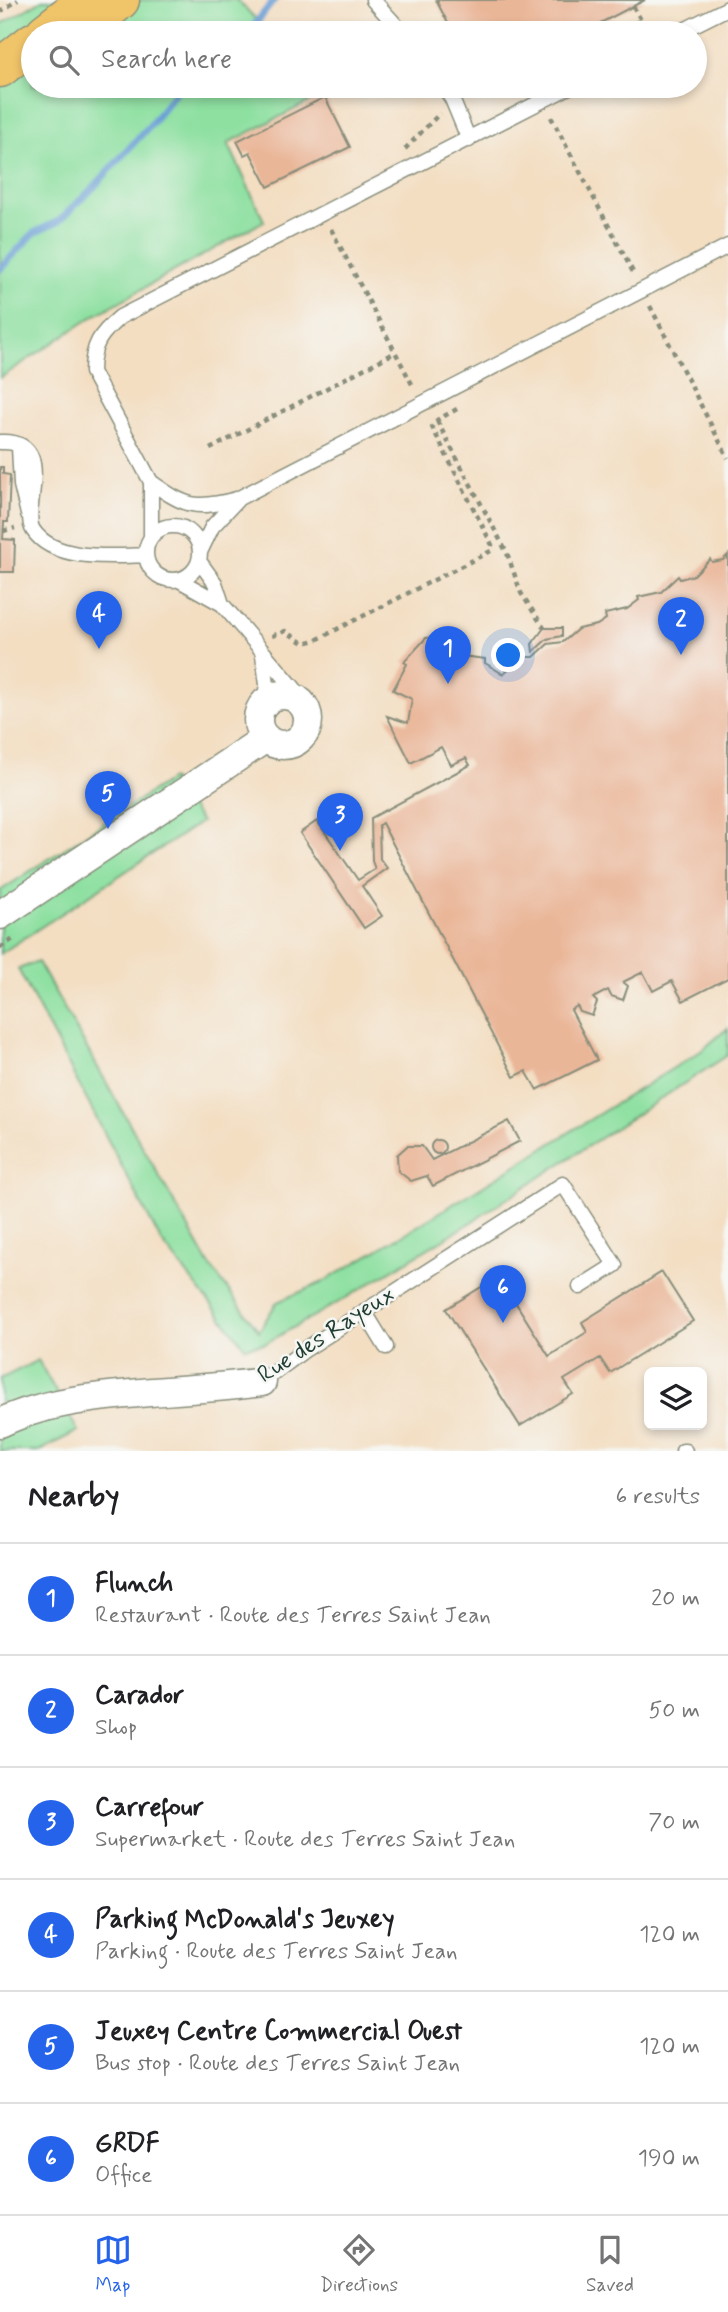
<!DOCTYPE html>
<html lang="en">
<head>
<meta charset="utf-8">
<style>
	body { margin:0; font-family:Mynerve,sans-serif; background:#f6f6f6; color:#202124 }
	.controls { position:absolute; right:21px; bottom:21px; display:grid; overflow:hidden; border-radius:10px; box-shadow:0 4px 10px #0003 }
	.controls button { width:63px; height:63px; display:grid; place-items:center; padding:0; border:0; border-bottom:2px solid #e0e0e0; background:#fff; color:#202124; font:35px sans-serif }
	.you { position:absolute; left:509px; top:656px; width:24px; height:24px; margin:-18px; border:5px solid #fff; border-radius:50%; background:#1a73e8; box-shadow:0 0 0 10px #1a73e833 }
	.badge { display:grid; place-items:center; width:46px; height:46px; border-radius:50%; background:#2563eb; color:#fff; font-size:23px; font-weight:700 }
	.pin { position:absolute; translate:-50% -58px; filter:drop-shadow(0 2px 4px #0008) }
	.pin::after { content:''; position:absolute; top:37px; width:24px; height:21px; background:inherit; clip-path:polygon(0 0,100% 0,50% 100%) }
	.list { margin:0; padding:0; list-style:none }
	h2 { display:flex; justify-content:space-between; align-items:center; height:91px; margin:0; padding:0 28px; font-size:30px }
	h2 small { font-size:23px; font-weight:400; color:#757577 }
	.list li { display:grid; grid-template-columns:46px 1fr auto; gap:21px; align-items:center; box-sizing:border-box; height:112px; padding:0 28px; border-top:2px solid #e0e0e0 }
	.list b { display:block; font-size:26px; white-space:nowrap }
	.list p { margin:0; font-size:23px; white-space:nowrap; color:#757577 }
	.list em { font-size:23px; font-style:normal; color:#757577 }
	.icon { flex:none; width:38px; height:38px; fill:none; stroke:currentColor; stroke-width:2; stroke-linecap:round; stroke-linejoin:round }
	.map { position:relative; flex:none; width:728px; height:1451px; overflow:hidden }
	.search { position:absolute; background:#fff; box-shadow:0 4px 10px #0003; left:21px; right:21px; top:21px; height:77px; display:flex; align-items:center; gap:18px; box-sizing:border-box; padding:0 24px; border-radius:38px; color:#757577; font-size:26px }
	.sheet { height:763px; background:#fff }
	nav { display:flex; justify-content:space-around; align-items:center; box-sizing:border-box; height:98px; border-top:2px solid #e0e0e0; background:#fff; font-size:19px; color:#757577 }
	nav a { display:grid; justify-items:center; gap:4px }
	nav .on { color:#2563eb }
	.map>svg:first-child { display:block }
	.green { fill:#8ee0a1; stroke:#568e6a; stroke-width:2 }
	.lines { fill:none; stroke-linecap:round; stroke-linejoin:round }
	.stream { stroke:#679dd4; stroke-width:7 }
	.building { fill:#eab698 }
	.lane-casing { stroke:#898e7b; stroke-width:17 }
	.street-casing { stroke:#898e7b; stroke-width:31 }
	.primary-casing { stroke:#898e7b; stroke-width:41 }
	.path { stroke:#898e7b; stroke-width:4.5; stroke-dasharray:5 5; stroke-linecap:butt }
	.lane { stroke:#fff; stroke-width:14 }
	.street { stroke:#fff; stroke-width:28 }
	.primary { stroke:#f0c469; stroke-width:38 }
	.labels { text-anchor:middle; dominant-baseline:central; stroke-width:5; stroke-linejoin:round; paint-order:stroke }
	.street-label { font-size:24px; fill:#1f3d34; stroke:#f6f6f2 }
</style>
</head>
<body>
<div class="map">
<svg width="728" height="1451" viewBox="0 0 728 1451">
	<rect width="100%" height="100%" fill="#f6f6f2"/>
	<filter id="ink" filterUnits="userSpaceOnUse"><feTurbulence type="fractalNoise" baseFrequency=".0143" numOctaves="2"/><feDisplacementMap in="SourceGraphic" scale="14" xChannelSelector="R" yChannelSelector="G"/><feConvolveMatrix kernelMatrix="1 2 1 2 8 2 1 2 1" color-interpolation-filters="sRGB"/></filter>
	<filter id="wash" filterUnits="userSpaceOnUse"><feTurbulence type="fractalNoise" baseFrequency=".00686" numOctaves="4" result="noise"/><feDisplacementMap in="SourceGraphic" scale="28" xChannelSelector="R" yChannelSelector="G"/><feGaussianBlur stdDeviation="1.57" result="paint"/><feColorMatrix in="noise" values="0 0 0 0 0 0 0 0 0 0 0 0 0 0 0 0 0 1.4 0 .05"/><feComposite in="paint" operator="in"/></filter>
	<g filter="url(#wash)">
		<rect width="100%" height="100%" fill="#f3dec2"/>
		<!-- green -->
		<path class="green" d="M 42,0 L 237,0 L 270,33 L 33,33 L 33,86 L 323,86 L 329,92 L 228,143 L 264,221 L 92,317 L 0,378 L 0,25 Z
			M 171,779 L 201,822 L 0,954 L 0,891 Z
			M 38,962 L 209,1264 L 259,1331 L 277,1302 L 321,1283 L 416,1227 L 701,1051 L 728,1028 L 728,1055 L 465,1226 L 346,1298 L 266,1343 L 245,1347 L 161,1241 L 18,969 Z
			M 38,1360 L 78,1431 L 39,1451 L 0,1451 L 0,1379 Z"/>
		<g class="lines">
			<!-- stream -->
			<path class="stream" d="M 248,33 L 274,0
				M 0,269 L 34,233 L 59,221 L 94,187 L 152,123 L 180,86"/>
		</g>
		<g id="blocks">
			<!-- building -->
			<path class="building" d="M 436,0 L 645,0 L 581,33 L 453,33 Z
				M 325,97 L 350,147 L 268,187 L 250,152 L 244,155 L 237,141 Z
				M 0,467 L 3,467 L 3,474 L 10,475 L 8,522 L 4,522 L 3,539 L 15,540 L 14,572 L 0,572 Z
				M 728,555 L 728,978 L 683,1001 L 672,981 L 653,991 L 643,972 L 623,982 L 628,986 L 623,1000 L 611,996 L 608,990 L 593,998 L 597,1002 L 592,1016 L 580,1012 L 577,1006 L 571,1010 L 597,1060 L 537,1090 L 526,1071 L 514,1077 L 382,823 L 379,825 L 380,859 L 387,868 L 362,886 L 382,916 L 364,928 L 300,833 L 317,821 L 358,880 L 375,869 L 372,861 L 371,818 L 470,765 L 466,758 L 451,765 L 441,747 L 411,763 L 387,716 L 408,723 L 412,699 L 393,690 L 407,664 L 404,662 L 426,638 L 458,634 L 462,656 L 485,659 L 485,663 L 503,674 L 522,657 L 534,657 L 548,644 L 563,642 L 578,629 L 597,625 L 606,619 L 605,614 L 627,609 L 639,600 L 638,597 L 661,592 L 678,576 L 680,579 L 694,575 L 710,559 L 712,562 L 723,560 Z
				M 544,628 L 562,628 L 562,636 L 547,639 L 533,652 L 532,644 Z
				M 509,1121 L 520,1141 L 433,1186 L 427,1176 L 411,1181 L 398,1171 L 397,1155 L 407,1146 L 422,1146 L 432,1160 Z
				M431 1147a7 7 0 1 1 14 0a7 7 0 1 1-14 0Z
				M 662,1272 L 693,1321 L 610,1373 L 600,1358 L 564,1380 L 573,1394 L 520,1426 L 446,1309 L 499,1276 L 549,1356 L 587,1332 L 582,1322 Z"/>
		</g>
	</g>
	<g filter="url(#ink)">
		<use href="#blocks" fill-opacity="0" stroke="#898e7b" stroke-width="2"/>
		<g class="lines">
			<defs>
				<path id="lane" d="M 373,0 L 403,33
					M 678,33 L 728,8
					M 443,86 L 452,99 L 469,140
					M 0,442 C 59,439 20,510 33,530 C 54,562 113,556 146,555
					M 19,447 L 21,485 L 28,514
					M 151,482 C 186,507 195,510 237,499 L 728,246
					M146 553a27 27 0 1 1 54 0a27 27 0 1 1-54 0Z
					M 151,537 L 151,482 L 92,372 C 92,345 100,334 120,317 L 571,86
					M 200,552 L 212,527 L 237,500
					M 199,561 L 215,583 L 222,604 L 294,688 L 295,698
					M 179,580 L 222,604
					M 263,655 L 269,699
					M 364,1311 L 386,1347
					M 262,1382 L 306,1349 L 563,1184 L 615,1265 L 580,1287
					M 683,1451 L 685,1451"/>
				<path id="street" d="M258 720a25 25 0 1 1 50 0a25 25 0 1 1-50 0Z
					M 0,915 L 266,738
					M 0,1423 C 71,1388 183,1394 262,1382"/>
				<path id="primary" d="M 45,33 L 87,0
					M 80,33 L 120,0
					M 0,68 L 33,42"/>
			</defs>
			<!-- lane casing -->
			<use href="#lane" class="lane-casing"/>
			<!-- street casing -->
			<use href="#street" class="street-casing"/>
			<!-- primary casing -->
			<use href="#primary" class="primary-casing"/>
			<!-- path -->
			<path class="path" d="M 633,6 L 641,20
				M 0,12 L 18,0
				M 616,33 L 641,20 L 648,33
				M 472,86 L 491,93 L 514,86
				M 551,117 L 635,276
				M 405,149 L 440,113
				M 331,229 L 414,388
				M 650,306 L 728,458
				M 437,421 L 507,553 L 521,593 L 544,628
				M 210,449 L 396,352
				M 3,531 L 15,528
				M 272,636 L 285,631 L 304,643 L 316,640 L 491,551 L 492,545 L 432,427 L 437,420 L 457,409
				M 0,948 L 15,938"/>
			<!-- lane -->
			<use href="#lane" class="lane"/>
			<!-- street -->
			<use href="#street" class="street"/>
			<!-- primary -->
			<use href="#primary" class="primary"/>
		</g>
	</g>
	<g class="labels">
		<!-- street labels -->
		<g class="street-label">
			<text transform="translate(326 1335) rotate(-33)">Rue des Rayeux</text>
		</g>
	</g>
</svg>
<div class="controls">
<button><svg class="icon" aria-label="layers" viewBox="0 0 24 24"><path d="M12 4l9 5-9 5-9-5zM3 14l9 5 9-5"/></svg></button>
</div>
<div class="you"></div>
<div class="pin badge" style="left:448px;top:684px">1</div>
<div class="pin badge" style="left:681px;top:655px">2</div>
<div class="pin badge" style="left:340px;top:851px">3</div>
<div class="pin badge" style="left:99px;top:649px">4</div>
<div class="pin badge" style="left:108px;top:829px">5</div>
<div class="pin badge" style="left:503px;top:1323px">6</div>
<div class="search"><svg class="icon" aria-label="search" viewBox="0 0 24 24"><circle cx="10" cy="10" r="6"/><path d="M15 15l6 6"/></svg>Search here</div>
</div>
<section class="sheet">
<h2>Nearby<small>6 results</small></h2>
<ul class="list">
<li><span class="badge">1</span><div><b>Flunch</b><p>Restaurant · Route des Terres Saint Jean</p></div><em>20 m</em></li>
<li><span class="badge">2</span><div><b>Carador</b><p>Shop</p></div><em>50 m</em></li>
<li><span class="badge">3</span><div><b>Carrefour</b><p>Supermarket · Route des Terres Saint Jean</p></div><em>70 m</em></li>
<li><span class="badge">4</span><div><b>Parking McDonald's Jeuxey</b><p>Parking · Route des Terres Saint Jean</p></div><em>120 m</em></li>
<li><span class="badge">5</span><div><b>Jeuxey Centre Commercial Ouest</b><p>Bus stop · Route des Terres Saint Jean</p></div><em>120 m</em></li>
<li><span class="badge">6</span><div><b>GRDF</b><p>Office</p></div><em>190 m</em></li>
</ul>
</section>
<nav>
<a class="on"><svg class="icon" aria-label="map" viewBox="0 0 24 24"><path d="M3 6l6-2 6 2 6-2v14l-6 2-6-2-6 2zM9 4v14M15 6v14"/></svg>Map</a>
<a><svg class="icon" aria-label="directions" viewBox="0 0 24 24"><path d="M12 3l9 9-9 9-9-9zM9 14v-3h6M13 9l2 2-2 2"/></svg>Directions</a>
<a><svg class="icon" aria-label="saved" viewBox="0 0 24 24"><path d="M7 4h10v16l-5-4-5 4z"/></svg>Saved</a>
</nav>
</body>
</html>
